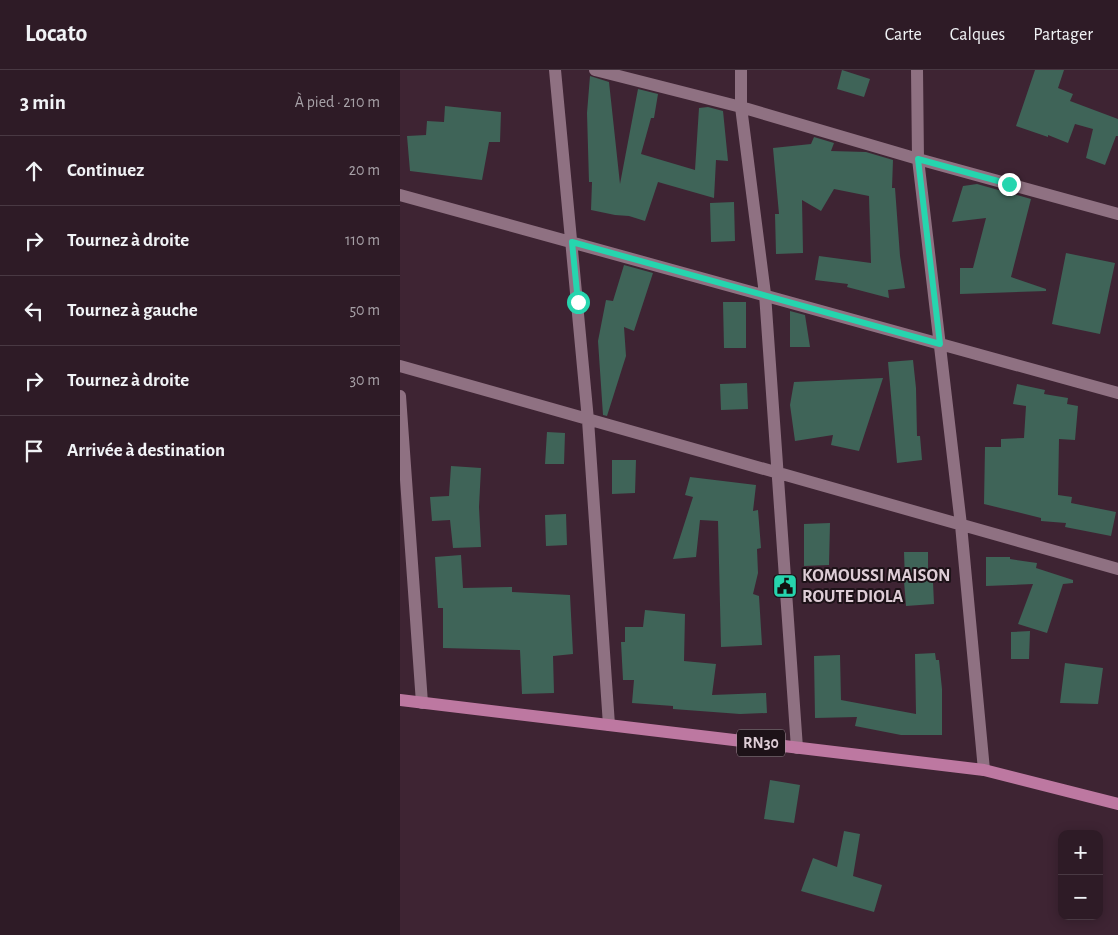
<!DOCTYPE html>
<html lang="fr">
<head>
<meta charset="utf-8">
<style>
	body { margin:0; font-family:"Alegreya Sans",sans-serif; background:#3a2832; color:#f1f3f6 }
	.controls { position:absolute; right:15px; bottom:15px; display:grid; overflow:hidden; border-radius:10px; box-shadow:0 2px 12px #0003 }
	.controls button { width:45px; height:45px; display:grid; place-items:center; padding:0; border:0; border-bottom:1px solid #493943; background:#2e1b26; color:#f1f3f6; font:25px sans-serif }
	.stop { position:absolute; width:15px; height:15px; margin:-11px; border:4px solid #26d5ae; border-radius:50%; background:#fff }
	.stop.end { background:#26d5ae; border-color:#fff; box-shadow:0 1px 5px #0008 }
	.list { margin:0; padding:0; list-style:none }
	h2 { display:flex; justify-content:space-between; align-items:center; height:65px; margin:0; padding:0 20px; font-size:21px }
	h2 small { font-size:16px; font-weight:400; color:#a7a1a7 }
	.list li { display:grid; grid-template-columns:32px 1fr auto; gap:15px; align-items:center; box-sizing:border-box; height:70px; padding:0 20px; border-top:1px solid #493943 }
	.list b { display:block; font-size:19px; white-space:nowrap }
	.list em { font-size:16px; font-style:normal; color:#a7a1a7 }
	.icon { flex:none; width:28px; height:28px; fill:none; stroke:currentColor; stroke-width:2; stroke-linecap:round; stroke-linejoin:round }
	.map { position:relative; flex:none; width:718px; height:865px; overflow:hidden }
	header { display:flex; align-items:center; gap:30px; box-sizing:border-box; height:70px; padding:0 25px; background:#2e1b26; border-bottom:1px solid #493943 }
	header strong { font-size:24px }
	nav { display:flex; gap:28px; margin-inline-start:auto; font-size:18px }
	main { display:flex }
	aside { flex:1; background:#2e1b26 }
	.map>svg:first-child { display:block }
	.building { fill:#3f6458 }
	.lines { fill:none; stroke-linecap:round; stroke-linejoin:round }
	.minor { stroke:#8f7182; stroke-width:12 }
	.major { stroke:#bd78a1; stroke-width:12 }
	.route { stroke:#26d5ae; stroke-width:6 }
	.labels { text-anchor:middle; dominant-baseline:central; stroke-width:4; stroke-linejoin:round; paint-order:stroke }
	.shield { fill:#1d1218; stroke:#a4959d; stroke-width:1 }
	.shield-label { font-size:16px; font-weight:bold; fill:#decdd6 }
	.poi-label { font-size:18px; font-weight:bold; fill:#decdd6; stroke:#1d1218; text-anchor:start }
</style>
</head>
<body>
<header>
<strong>Locato</strong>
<nav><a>Carte</a><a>Calques</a><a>Partager</a></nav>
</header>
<main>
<aside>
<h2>3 min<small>À pied · 210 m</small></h2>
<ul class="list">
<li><svg class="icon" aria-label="ahead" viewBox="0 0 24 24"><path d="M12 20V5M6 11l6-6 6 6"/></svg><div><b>Continuez</b></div><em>20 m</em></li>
<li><svg class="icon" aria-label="right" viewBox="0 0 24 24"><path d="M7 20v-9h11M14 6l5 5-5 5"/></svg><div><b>Tournez à droite</b></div><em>110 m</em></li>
<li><svg class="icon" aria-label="left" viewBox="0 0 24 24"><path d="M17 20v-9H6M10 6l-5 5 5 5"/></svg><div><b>Tournez à gauche</b></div><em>50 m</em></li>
<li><svg class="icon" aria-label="right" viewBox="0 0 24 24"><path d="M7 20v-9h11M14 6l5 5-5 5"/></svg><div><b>Tournez à droite</b></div><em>30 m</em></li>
<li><svg class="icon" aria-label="arrive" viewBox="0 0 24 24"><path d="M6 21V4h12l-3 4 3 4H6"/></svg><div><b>Arrivée à destination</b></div></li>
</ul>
</aside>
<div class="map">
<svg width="718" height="865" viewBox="0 0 718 865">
	<rect width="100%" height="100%" fill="#3e2433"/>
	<!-- building -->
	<path class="building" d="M 442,0 L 470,9 L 464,27 L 437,19 Z
		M 635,0 L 664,0 L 658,18 L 673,24 L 670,31 L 718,49 L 718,66 L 716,66 L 705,95 L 686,88 L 693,59 L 675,54 L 668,73 L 648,65 L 648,67 L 616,56 Z
		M 190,6 L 209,12 L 220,114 L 238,19 L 258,24 L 254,48 L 251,48 L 241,84 L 295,100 L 299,38 L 308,37 L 323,41 L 328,91 L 316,90 L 314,128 L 258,112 L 245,151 L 229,146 L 215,145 L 191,140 L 192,112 L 189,112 L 187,43 Z
		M 45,36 L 101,42 L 100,72 L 89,72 L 82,110 L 10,101 L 7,66 L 26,65 L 27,51 L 44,52 Z
		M 414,67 L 434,73 L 431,81 L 466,82 L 493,90 L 492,118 L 495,118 L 500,186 L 505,218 L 488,220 L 489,228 L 447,217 L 448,214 L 415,210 L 419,186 L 471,193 L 469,126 L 434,119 L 421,141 L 402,130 L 403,183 L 376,184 L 375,144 L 379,144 L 373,78 L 411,74 Z
		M 577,114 L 631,129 L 611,207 L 646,219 L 646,221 L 560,224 L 560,198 L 573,198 L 586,148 L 552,152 L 563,116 Z
		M 334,132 L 335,171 L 311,172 L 310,133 Z
		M 666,183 L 715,193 L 700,264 L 652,254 Z
		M 224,195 L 253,203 L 234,261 L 224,257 L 226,286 L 207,346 L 203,345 L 198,271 L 206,230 L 213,231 Z
		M 323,232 L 346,232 L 346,278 L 324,278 Z
		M 390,241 L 405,245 L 410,277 L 390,277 Z
		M 513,290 L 516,318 L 517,366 L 520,366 L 522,390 L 497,393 L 488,292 Z
		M 483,308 L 459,381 L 431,375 L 433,365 L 395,371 L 390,335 L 394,312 Z
		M 347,313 L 348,339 L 321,340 L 320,314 Z
		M 617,314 L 645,320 L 644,324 L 668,328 L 667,334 L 678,336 L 675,370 L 659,369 L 658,425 L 672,427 L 671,433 L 716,442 L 711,466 L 665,457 L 666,453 L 641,451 L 641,448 L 584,434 L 585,377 L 601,377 L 601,369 L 624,368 L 626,336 L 613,334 Z
		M 147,362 L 165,363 L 164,394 L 145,394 Z
		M 212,390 L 236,390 L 235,423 L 212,424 Z
		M 51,396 L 81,398 L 79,437 L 81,477 L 53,478 L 50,450 L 32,451 L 30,427 L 49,426 Z
		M 290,407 L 356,415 L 353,441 L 358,440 L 361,478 L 357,479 L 358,503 L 353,524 L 359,526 L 362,575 L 321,577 L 318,451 L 300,450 L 296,487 L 273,489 L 293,427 L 285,425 Z
		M 166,444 L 167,475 L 146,476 L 145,445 Z
		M 430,453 L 429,495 L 404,496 L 404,454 Z
		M 504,482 L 528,482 L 528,512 L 533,512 L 534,534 L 506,536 L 504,511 L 505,511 Z
		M 61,485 L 63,518 L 112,517 L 112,522 L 170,525 L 173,584 L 153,586 L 154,623 L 122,624 L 120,580 L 43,578 L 43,538 L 38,538 L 35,487 Z
		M 586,487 L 610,487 L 610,489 L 637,493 L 636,498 L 673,510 L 673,513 L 663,514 L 647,563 L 618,554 L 633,514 L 586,516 Z
		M 245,540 L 285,544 L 284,591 L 316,594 L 312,625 L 366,623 L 367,643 L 340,644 L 273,639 L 273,636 L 232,633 L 234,610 L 223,610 L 221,572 L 225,572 L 225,557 L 243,557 Z
		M 630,561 L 629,589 L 611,589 L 611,562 Z
		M 535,583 L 536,590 L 539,590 L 542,619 L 542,665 L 501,665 L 455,656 L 457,647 L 415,648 L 414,586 L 440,585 L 441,630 L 516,644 L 515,584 Z
		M 665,593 L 703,598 L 698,634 L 660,633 Z
		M 370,710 L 400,715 L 394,753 L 364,749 Z
		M 444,761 L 460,764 L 453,806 L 482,815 L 474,842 L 401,821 L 413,788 L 437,797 Z"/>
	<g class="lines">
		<!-- minor -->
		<path class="minor" d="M 155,0 L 188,350 L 209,655
			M 195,0 L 341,37 L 518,89 L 718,144
			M 341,0 L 341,37 L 365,224 L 397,678
			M 517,0 L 518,89 L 561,455 L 584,700
			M 0,125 L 718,323
			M 0,296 L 718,499
			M 0,326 L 22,633"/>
		<!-- major -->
		<path class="major" d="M 0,630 L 584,700 L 718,734"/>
	</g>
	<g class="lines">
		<!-- route -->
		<path class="route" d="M 178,232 L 172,172 L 540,274 L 518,89 L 609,114"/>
	</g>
	<!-- icons -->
	<defs>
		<symbol id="civic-square" viewBox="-11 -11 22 22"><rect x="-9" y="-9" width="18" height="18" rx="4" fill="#26d5ae" stroke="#1d1218"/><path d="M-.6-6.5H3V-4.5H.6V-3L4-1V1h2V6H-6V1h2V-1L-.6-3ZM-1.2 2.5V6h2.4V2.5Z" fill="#111"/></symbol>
	</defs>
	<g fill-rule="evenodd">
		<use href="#civic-square" x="371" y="502" width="28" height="28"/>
	</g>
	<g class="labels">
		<!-- shield labels -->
		<rect class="shield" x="337" y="659.5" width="48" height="27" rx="4"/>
		<g class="shield-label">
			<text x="361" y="673">RN30</text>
		</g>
		<!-- poi labels -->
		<g class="poi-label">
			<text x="402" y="506">KOMOUSSI MAISON<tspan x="402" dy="21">ROUTE DIOLA</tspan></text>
		</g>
	</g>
</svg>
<div class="controls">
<button>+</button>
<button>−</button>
</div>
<div class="stop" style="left:178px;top:232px"></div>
<div class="stop end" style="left:609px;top:114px"></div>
</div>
</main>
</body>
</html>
